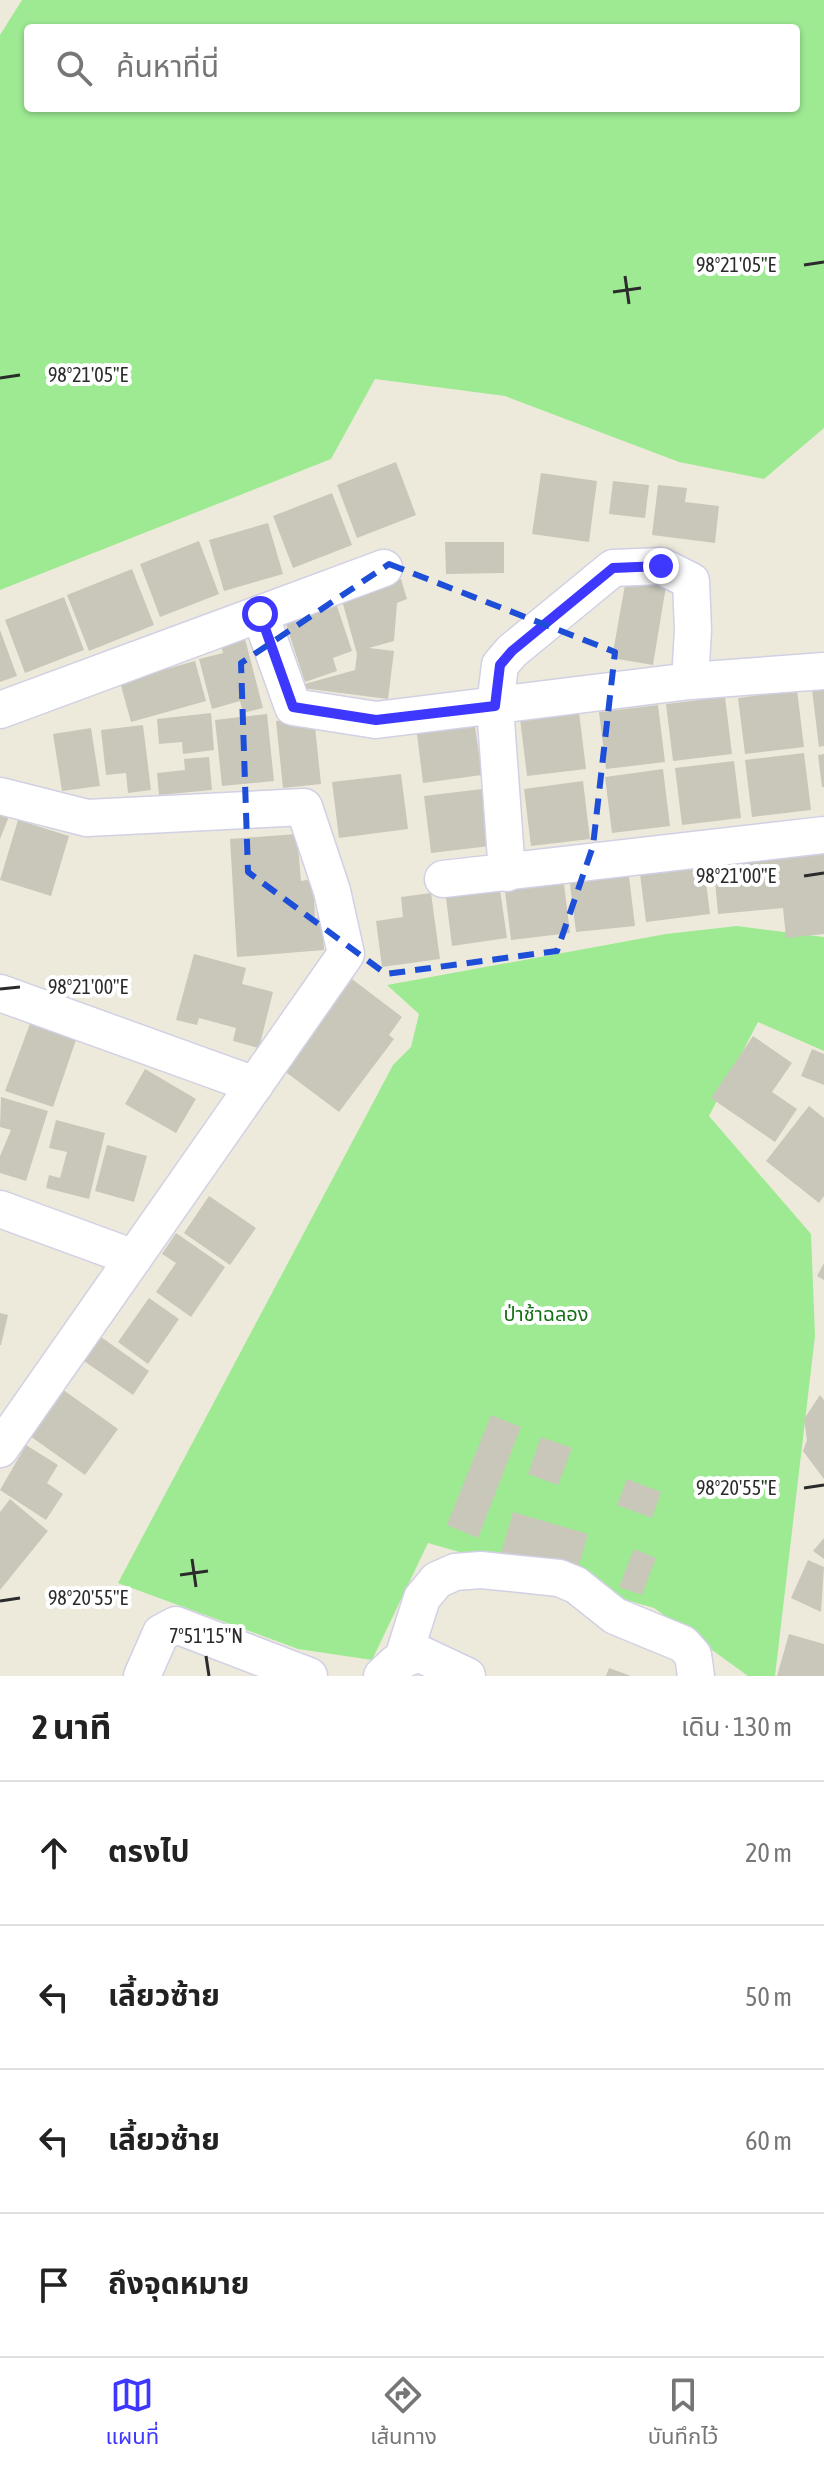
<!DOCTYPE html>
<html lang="th">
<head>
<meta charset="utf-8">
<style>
	body { margin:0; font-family:"Asap Condensed","Noto Sans Thai",sans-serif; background:#f2f2f2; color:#222 }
	.stop { position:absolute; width:24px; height:24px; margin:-18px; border:6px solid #3e38ff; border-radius:50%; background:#fff }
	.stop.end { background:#3e38ff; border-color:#fff; box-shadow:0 2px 8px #0008 }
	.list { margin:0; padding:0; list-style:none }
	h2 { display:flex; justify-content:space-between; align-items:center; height:104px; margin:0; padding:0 32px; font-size:34px }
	h2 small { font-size:26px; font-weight:400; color:#767676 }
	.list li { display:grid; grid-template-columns:52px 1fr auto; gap:24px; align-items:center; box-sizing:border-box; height:144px; padding:0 32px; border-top:2px solid #e0e0e0 }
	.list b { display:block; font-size:30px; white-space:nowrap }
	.list em { font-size:26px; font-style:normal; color:#767676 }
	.icon { flex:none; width:44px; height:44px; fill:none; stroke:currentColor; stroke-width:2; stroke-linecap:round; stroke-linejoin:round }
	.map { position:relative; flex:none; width:824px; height:1676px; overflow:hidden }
	.search { position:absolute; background:#fff; box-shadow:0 2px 6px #0004; left:24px; right:24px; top:24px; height:88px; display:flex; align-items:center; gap:20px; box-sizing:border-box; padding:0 28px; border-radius:8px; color:#767676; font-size:30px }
	.sheet { height:680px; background:#fff }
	nav { display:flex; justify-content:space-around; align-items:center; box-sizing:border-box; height:112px; border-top:2px solid #e0e0e0; background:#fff; font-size:22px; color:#767676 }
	nav a { display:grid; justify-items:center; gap:4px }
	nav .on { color:#3e38ff }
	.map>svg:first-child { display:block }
	.green { fill:#9dea92; fill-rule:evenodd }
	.building { fill:#c9c7ba }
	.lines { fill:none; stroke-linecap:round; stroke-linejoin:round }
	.minor-casing { stroke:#d1d0e5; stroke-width:39 }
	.minor { stroke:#fff; stroke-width:36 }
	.route { stroke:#3e38ff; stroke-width:10 }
	.marked { fill:none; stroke:#1d4ed8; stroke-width:6; stroke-dasharray:16 10; stroke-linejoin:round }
	.ticks { fill:none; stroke:#2b2b2b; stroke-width:3 }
	.labels { text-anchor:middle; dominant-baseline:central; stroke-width:8; stroke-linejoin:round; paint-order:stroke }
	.park-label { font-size:20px; fill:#137014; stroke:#fff }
	.ticks-label { font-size:20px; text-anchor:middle; fill:#2b2b2b; stroke:#fff; stroke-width:8; stroke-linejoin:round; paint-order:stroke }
</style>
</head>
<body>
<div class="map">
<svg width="824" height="1676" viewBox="0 0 824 1676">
	<rect width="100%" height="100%" fill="#eeeadb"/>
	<!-- green -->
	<path class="green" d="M 22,0 L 824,0 L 824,428 L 764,479 L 679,462 L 505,396 L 375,379 L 331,459 L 0,590 L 0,35 ZM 796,28 L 796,108 L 28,108 L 28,28 Z
		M 737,926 L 824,937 L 824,1051 L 758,1022 L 709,1116 L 811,1234 L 815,1336 L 775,1676 L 748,1676 L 654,1608 L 428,1543 L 372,1660 L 298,1649 L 118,1583 L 393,1065 L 411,1047 L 419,1014 L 387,985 L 666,934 Z"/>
	<!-- building -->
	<path class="building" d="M 396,462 L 416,515 L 357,538 L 337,485 Z
		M 541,473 L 597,481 L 589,542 L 532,534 Z
		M 613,481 L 649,485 L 645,518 L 609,514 Z
		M 658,485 L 687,488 L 685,502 L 719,506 L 715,543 L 652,535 Z
		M 332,493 L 352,545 L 293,568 L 273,516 Z
		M 268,523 L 283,574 L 224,591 L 209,540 Z
		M 199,541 L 219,594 L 160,617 L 140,564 Z
		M 445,542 L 504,542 L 504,573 L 446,574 Z
		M 132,569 L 154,625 L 89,651 L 67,595 Z
		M 401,579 L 407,599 L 397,603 L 394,641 L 369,648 L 394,651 L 388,699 L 294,687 L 355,670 L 357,654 L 341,597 Z
		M 626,579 L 666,586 L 653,665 L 612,658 Z
		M 64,597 L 84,650 L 25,673 L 5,620 Z
		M 334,597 L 352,651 L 333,658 L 337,671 L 305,682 L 283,615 Z
		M 0,630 L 17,676 L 0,682 Z
		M 244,635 L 263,708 L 243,713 L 240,701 L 212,709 L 199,659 L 223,653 L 220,641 Z
		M 195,661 L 206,701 L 131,722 L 120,682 Z
		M 824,689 L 824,746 L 819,747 L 812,690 Z
		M 797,690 L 804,747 L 745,754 L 738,698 Z
		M 725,697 L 732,754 L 673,761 L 666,704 Z
		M 658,705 L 665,762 L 606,769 L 599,712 Z
		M 579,712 L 586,769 L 527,776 L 520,719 Z
		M 211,713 L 214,750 L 183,754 L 182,742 L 159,744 L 157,719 Z
		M 267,714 L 274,781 L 222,786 L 215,720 Z
		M 314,717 L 321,784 L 283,788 L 276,721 Z
		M 474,719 L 482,775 L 423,783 L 416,726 Z
		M 143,725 L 151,790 L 128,793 L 126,773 L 106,775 L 101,730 Z
		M 91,728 L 100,786 L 62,791 L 53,734 Z
		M 804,753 L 811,810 L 752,817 L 745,760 Z
		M 824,754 L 824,787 L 822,787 L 818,755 Z
		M 209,757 L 212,790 L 159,795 L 157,773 L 185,770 L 184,759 Z
		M 734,761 L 741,818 L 682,825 L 675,768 Z
		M 663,769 L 670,826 L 612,833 L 605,777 Z
		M 401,774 L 408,829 L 339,838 L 332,782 Z
		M 583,781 L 590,839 L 531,846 L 524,789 Z
		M 482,789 L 490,846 L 431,853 L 424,796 Z
		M 0,810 L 10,814 L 0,839 Z
		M 18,820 L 69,836 L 51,896 L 0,880 Z
		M 297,834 L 301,881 L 313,879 L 315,918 L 321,917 L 324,950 L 237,957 L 230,839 Z
		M 824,848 L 824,934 L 786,938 L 783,908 L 718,914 L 713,859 Z
		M 703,858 L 710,914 L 646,922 L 639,866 Z
		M 628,868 L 635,926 L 576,932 L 569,876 Z
		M 563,876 L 570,933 L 511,940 L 504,883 Z
		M 499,883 L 507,938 L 452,946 L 445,890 Z
		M 431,893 L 440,959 L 382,967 L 376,921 L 403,917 L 401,897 Z
		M 194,954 L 246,968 L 242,984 L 273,992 L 259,1048 L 233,1041 L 236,1028 L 199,1018 L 197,1025 L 176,1020 Z
		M 352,979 L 402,1017 L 389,1035 L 394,1039 L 339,1112 L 283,1070 Z
		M 31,1021 L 77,1037 L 53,1107 L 5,1091 Z
		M 753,1036 L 792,1063 L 772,1092 L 797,1109 L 775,1142 L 711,1098 Z
		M 812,1049 L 824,1054 L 824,1085 L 801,1076 Z
		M 145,1069 L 196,1099 L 176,1133 L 125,1104 Z
		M 1,1097 L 48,1111 L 26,1181 L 0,1173 L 0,1156 L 11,1130 L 0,1127 Z
		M 809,1106 L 824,1118 L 824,1196 L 819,1203 L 766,1161 Z
		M 56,1120 L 105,1133 L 89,1199 L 46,1188 L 49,1175 L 60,1178 L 67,1152 L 49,1148 Z
		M 107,1145 L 147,1156 L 134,1202 L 95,1191 Z
		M 209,1196 L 256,1228 L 230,1265 L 184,1233 Z
		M 176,1233 L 225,1267 L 191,1317 L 156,1292 L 176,1263 L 162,1254 Z
		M 824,1263 L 824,1280 L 817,1276 Z
		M 149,1298 L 179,1319 L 148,1364 L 118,1342 Z
		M 0,1313 L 8,1315 L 1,1345 L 0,1345 Z
		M 101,1337 L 149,1371 L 133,1395 L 84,1361 Z
		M 62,1389 L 118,1429 L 85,1475 L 30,1436 Z
		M 820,1395 L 824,1400 L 824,1479 L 803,1451 L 807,1440 L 804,1419 Z
		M 491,1415 L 521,1427 L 478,1538 L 447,1525 Z
		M 541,1437 L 572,1448 L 558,1485 L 528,1474 Z
		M 26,1445 L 58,1465 L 47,1483 L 63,1494 L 46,1520 L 0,1490 Z
		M 627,1479 L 661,1492 L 652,1518 L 617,1505 Z
		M 10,1499 L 48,1531 L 0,1590 L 0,1512 Z
		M 513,1512 L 588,1534 L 576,1575 L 501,1553 Z
		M 824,1538 L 824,1559 L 813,1551 Z
		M 634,1549 L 656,1558 L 642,1595 L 619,1587 Z
		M 808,1560 L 824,1567 L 821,1612 L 791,1598 Z
		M 789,1634 L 824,1644 L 824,1676 L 777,1676 Z
		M 609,1668 L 631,1676 L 606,1676 Z"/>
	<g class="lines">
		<defs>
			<path id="minor" d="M 260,614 L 293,707 L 376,720 L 690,681 L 824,671
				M 0,710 L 384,568
				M 0,796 L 87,818 L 304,807 L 332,891 L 346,954 L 0,1449
				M 507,873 L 495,706 L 500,665 L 512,651 L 613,568 L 661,566 L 691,581 L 693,630 L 690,681
				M 443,879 L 824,835
				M 0,993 L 255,1085
				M 0,1209 L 134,1258
				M 403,1658 L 422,1598 L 437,1580 L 455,1572 L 481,1570 L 559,1578 L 576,1585 L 615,1616 L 683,1644 L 693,1655 L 696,1676
				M 142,1676 L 161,1633 L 176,1625 L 309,1676
				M 382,1676 L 396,1663 L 418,1653 L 467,1676"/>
		</defs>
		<!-- minor casing -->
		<use href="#minor" class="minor-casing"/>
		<!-- minor -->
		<use href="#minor" class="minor"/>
	</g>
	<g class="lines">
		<!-- route -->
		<path class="route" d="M 260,614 L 293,707 L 376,720 L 495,706 L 500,665 L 512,651 L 613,568 L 661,566"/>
	</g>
	<!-- marked area -->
	<path class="marked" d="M 389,564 L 615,652 L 593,846 L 557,951 L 386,974 L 248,872 L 241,663 Z"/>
	<!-- ticks -->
	<path class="ticks" d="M 804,265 L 824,262M 625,276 L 629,304M 613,292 L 641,288M 0,378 L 20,375M 804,876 L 824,873M 0,989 L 20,987M 804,1488 L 824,1485M 192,1559 L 196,1587M 180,1575 L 208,1571M 0,1601 L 20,1598M 206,1656 L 209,1676"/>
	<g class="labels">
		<!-- park labels -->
		<g class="park-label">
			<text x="546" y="1313">ป่าช้าฉลอง</text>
		</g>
	</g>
	<g class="ticks-label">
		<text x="736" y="272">98°21'05"E</text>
		<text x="88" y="382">98°21'05"E</text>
		<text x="736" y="883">98°21'00"E</text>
		<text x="88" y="994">98°21'00"E</text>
		<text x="736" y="1495">98°20'55"E</text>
		<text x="88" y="1605">98°20'55"E</text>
		<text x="206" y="1643">7°51'15"N</text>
	</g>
</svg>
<div class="stop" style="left:260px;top:614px"></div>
<div class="stop end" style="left:661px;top:566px"></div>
<div class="search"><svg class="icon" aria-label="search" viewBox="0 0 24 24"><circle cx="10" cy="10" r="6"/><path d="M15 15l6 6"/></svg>ค้นหาที่นี่</div>
</div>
<section class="sheet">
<h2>2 นาที<small>เดิน · 130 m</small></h2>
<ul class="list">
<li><svg class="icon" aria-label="ahead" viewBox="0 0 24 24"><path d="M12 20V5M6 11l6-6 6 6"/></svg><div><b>ตรงไป</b></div><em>20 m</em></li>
<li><svg class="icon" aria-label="left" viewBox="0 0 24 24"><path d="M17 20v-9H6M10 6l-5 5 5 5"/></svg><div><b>เลี้ยวซ้าย</b></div><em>50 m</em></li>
<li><svg class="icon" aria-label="left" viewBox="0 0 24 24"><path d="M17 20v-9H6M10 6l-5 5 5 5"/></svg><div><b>เลี้ยวซ้าย</b></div><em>60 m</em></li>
<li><svg class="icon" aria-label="arrive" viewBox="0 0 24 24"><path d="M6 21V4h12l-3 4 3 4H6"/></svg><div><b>ถึงจุดหมาย</b></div></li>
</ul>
</section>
<nav>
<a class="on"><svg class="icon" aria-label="map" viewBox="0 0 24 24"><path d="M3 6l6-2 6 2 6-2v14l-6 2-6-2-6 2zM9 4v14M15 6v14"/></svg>แผนที่</a>
<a><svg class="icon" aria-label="directions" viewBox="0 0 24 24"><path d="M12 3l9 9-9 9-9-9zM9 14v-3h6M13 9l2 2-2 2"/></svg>เส้นทาง</a>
<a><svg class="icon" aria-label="saved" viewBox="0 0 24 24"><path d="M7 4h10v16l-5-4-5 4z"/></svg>บันทึกไว้</a>
</nav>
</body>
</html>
